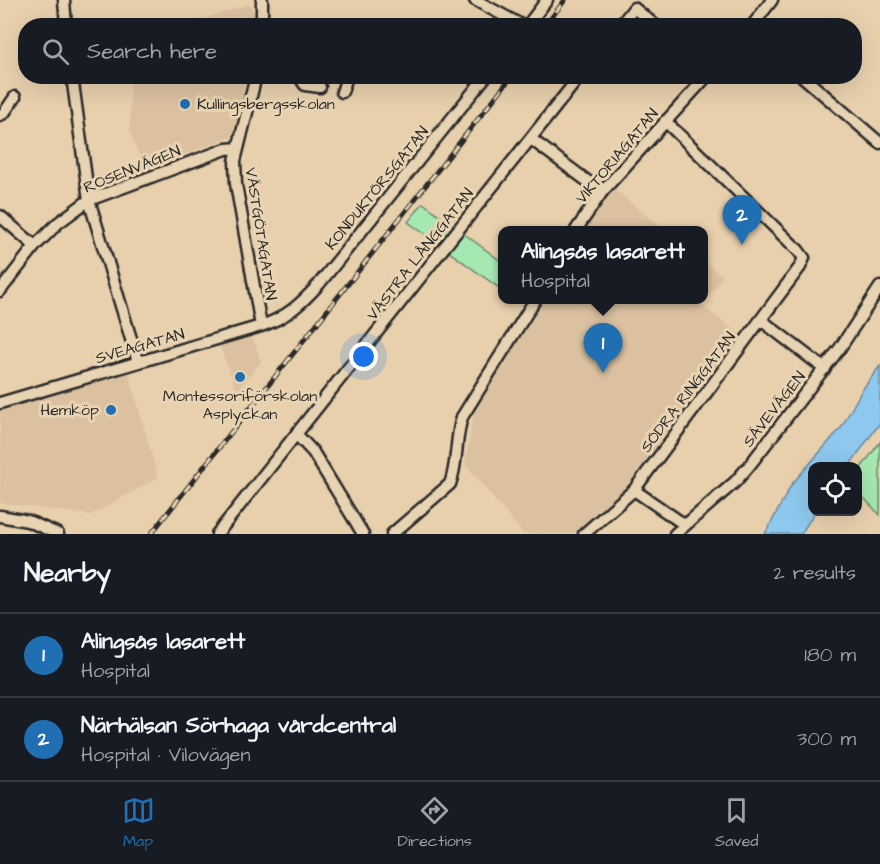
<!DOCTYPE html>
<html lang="en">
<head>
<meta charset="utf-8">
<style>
	body { margin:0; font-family:"Architects Daughter",sans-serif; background:#242831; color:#f1f3f6 }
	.controls { position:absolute; right:18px; bottom:18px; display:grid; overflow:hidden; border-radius:12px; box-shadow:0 6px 24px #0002 }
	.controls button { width:54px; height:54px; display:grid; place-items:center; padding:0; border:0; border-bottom:2px solid #363941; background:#171b24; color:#f1f3f6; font:30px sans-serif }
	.you { position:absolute; left:364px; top:357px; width:21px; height:21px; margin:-15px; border:4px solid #fff; border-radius:50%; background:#1a73e8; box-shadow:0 0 0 9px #1a73e833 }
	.badge { display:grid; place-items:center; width:39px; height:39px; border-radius:50%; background:#1f6fb2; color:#fff; font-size:20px; font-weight:700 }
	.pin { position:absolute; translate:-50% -50px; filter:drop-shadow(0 2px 3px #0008) }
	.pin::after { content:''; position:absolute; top:32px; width:21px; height:18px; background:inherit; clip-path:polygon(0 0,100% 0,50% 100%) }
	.popup { position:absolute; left:498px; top:226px; width:210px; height:78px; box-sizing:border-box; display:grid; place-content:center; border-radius:12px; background:#171b24; filter:drop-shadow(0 2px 4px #0005); font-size:20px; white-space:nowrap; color:#9ea1a6 }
	.popup b { font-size:22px; color:#f1f3f6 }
	.popup::after { content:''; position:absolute; left:50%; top:100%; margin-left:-12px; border:12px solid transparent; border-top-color:#171b24 }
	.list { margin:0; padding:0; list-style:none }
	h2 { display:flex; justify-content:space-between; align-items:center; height:78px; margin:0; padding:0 24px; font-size:26px }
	h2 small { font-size:20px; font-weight:400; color:#9ea1a6 }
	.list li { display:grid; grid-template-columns:39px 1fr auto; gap:18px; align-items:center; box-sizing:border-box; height:84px; padding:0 24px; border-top:2px solid #363941 }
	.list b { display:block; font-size:22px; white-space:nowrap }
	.list p { margin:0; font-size:20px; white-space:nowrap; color:#9ea1a6 }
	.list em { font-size:20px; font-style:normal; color:#9ea1a6 }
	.icon { flex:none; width:33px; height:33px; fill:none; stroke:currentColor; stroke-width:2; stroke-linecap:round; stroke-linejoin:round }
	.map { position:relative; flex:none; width:880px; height:534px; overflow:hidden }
	.search { position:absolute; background:#171b24; box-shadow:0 6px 24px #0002; left:18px; right:18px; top:18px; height:66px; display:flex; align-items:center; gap:15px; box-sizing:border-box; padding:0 21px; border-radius:24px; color:#9ea1a6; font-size:22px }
	.sheet { height:246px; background:#171b24 }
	nav { display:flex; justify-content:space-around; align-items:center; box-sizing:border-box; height:84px; border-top:2px solid #363941; background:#171b24; font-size:16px; color:#9ea1a6 }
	nav a { display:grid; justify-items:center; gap:3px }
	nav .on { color:#1f6fb2 }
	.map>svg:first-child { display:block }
	.built { fill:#dbc1a0 }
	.green { fill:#a6e8b2; stroke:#688a6e; stroke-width:1.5 }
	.water { fill:#8ec8ee; stroke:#6689a0; stroke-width:1.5 }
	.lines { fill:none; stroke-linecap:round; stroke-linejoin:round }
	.minor-casing { stroke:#2b2b2b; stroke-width:15 }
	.minor { stroke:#e8d4b2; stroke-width:10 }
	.rail-casing { stroke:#2b2b2b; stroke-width:5 }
	.rail { stroke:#e8d4b2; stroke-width:3; stroke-dasharray:9; stroke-linecap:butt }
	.poi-dot { fill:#1f6fb2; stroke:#e8d4b2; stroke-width:2 }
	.labels { text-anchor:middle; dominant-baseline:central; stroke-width:6; stroke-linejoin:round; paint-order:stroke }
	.poi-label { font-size:16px; fill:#2b2b2b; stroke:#e8d4b2; text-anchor:start }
	.street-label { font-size:16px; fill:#2b2b2b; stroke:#e8d4b2 }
</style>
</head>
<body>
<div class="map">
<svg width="880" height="534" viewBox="0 0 880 534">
	<rect width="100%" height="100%" fill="#e8d0ad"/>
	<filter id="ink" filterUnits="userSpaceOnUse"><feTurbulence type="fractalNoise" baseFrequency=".0167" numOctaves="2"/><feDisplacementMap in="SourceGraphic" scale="12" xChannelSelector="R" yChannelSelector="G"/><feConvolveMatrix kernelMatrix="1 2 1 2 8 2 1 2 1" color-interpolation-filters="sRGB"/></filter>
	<g filter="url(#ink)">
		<!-- built -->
		<path class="built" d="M 249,4 L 255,13 L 254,25 L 187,25 Z
			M 130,77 L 246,77 L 234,136 L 144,169 L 130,132 Z
			M 611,187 L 665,230 L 582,230 Z
			M 704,261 L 723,277 L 701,305 L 741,335 L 626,487 L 572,534 L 523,534 L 465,464 L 474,411 L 520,326 L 536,300 L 704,300 Z
			M 252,335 L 261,362 L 237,391 L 219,345 Z
			M 129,373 L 158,478 L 91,515 L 0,503 L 0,411 Z"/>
		<!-- green -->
		<path class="green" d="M 423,203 L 453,225 L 439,244 L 408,222 Z
			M 463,233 L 502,262 L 502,290 L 448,251 Z
			M 880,442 L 880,515 L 858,492 L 858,472 Z"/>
		<!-- water -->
		<path class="water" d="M 880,366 L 880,423 L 849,466 L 812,466 L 812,512 L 815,512 L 801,534 L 765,534 L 792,484 L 841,428 L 862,390 Z"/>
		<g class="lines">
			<defs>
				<path id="minor" d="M 64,0 L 66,26
					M 262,0 L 262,26
					M 475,0 L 523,26
					M 527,26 L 547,0
					M 620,26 L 634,8 L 656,26
					M 752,26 L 772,0
					M 72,76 L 89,200 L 138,362
					M 256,76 L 235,161 L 236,184 L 261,326
					M 299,76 L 305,85 L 320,87
					M 340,76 L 346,80 L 342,92
					M 802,76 L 880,143
					M 0,115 L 4,113 L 15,97
					M 531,139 L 602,192
					M 0,216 L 35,246
					M 576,230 L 602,192 L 707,76
					M 0,291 L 35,246 L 58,223 L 89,200 L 226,149 L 238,148
					M 761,320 L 825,369
					M 0,403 L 261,326 C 286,318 302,303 319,284 L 486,76
					M 297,435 L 313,452 L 363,534
					M 634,490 L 685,525
					M 0,516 L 28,521 L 58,534
					M 217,534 L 580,76
					M 392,534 L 450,484 C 458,463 455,439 462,417 L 535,300
					M 584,534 L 634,490 L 800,267 L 804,258 L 798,250 L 665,121
					M 675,534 L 735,482 L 749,466 L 840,348 L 880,287"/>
			</defs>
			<!-- minor casing -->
			<use href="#minor" class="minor-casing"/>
			<!-- minor -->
			<use href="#minor" class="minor"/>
			<defs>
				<path id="rail" d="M 545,26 L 565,0
					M 151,534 L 512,76"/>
			</defs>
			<!-- rail casing -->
			<use href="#rail" class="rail-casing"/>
			<!-- rail -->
			<use href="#rail" class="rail"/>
		</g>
	</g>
	<!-- markers -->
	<g class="poi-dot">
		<circle cx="185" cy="104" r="6"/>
		<circle cx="240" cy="377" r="6"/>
		<circle cx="111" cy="410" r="6"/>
	</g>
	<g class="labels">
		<!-- poi labels -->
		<g class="poi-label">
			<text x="197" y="104">Kullingsbergsskolan</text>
			<text x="240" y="396" text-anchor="middle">Montessoriförskolan<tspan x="240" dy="18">Asplyckan</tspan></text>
			<text x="99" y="410" text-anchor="end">Hemköp</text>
		</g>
		<!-- street labels -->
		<g class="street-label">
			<text transform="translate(617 156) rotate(-50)">VIKTORIAGATAN</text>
			<text transform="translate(132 169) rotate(-22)">ROSENVÄGEN</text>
			<text transform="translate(377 188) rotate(-51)">KONDUKTÖRSGATAN</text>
			<text transform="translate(261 234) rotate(81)">VÄSTGÖTAGATAN</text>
			<text transform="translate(420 254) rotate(-52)">VÄSTRA LÅNGGATAN</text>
			<text transform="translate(140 346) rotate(-16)">SVEAGATAN</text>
			<text transform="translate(688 392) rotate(-53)">SÖDRA RINGGATAN</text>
			<text transform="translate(774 409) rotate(-52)">SÄVEVÄGEN</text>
		</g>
	</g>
</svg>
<div class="controls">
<button><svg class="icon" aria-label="locate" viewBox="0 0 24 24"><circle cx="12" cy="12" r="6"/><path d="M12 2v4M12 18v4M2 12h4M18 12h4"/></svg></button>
</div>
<div class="you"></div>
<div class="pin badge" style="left:603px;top:373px">1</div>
<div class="popup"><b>Alingsås lasarett</b>Hospital</div>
<div class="pin badge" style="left:742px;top:245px">2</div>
<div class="search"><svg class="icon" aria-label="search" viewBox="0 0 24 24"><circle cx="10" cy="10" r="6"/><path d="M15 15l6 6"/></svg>Search here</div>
</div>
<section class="sheet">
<h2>Nearby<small>2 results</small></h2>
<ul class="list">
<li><span class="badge">1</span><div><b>Alingsås lasarett</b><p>Hospital</p></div><em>180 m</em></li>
<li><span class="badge">2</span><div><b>Närhälsan Sörhaga vårdcentral</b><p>Hospital · Vilovägen</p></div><em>300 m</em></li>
</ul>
</section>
<nav>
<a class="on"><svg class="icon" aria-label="map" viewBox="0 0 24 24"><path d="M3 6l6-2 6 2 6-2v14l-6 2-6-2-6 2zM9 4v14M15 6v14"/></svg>Map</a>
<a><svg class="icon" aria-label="directions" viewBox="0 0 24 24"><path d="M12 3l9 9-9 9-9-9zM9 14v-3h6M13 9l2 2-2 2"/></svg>Directions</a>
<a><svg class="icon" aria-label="saved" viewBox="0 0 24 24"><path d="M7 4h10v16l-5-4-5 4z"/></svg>Saved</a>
</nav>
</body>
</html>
